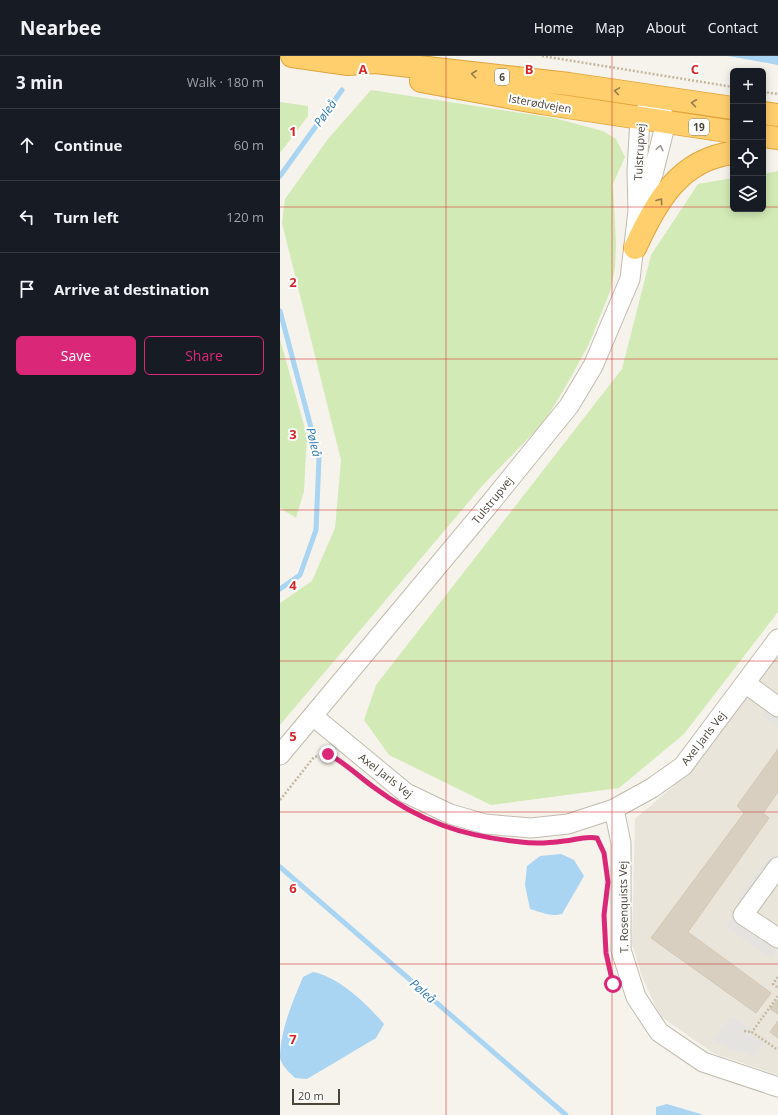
<!DOCTYPE html>
<html lang="en">
<head>
<meta charset="utf-8">
<style>
	body { margin:0; font-family:"Open Sans",sans-serif; background:#20242c; color:#f1f3f6 }
	.controls { position:absolute; right:12px; top:12px; display:grid; overflow:hidden; border-radius:6px; box-shadow:0 2px 10px #0003 }
	.controls button { width:36px; height:36px; display:grid; place-items:center; padding:0; border:0; border-bottom:1px solid #363941; background:#171b24; color:#f1f3f6; font:20px sans-serif }
	.scale { position:absolute; left:12px; bottom:10px; width:48px; box-sizing:border-box; padding-left:4px; border:2px solid #4b4439; border-top:0; font-size:11px; line-height:14px; white-space:nowrap; color:#4b4439; -webkit-text-stroke:3px #fff; paint-order:stroke }
	.stop { position:absolute; width:12px; height:12px; margin:-9px; border:3px solid #db2777; border-radius:50%; background:#fff }
	.stop.end { background:#db2777; border-color:#fff; box-shadow:0 1px 4px #0008 }
	.list { margin:0; padding:0; list-style:none }
	h2 { display:flex; justify-content:space-between; align-items:center; height:52px; margin:0; padding:0 16px; font-size:17px }
	h2 small { font-size:13px; font-weight:400; color:#9ea1a6 }
	.list li { display:grid; grid-template-columns:26px 1fr auto; gap:12px; align-items:center; box-sizing:border-box; height:72px; padding:0 16px; border-top:1px solid #363941 }
	.list b { display:block; font-size:15px; white-space:nowrap }
	.list em { font-size:13px; font-style:normal; color:#9ea1a6 }
	.actions { display:flex; gap:8px; padding:12px 16px }
	.actions a { flex:1; padding:9px 0; border:1px solid #db2777; border-radius:6px; text-align:center; font-size:14px; color:#db2777 }
	.actions .main { background:#db2777; color:#fff }
	.icon { flex:none; width:22px; height:22px; fill:none; stroke:currentColor; stroke-width:2; stroke-linecap:round; stroke-linejoin:round }
	.map { position:relative; flex:none; width:498px; height:1059px; overflow:hidden }
	header { display:flex; align-items:center; gap:24px; box-sizing:border-box; height:56px; padding:0 20px; background:#171b24; border-bottom:1px solid #363941 }
	header strong { font-size:19px }
	nav { display:flex; gap:22px; margin-inline-start:auto; font-size:14px }
	main { display:flex }
	aside { flex:1; background:#171b24 }
	.map>svg:first-child { display:block }
	.residential { fill:#eae5da }
	.green { fill:#d2eab5 }
	.parking { fill:#e5e3e0 }
	.water { fill:#a9d4f2 }
	.lines { fill:none; stroke-linecap:round; stroke-linejoin:round }
	.stream { stroke:#a9d4f2; stroke-width:5 }
	.building { fill:#d8cfc1; stroke:#d3c7b4 }
	.minor-casing { stroke:#c2bbae; stroke-width:21 }
	.highway-casing { stroke:#e0a43c; stroke-width:24 }
	.path { stroke:#c4b79f; stroke-width:2.5; stroke-dasharray:2 2; stroke-linecap:butt }
	.minor { stroke:#fff; stroke-width:19 }
	.highway { stroke:#ffcf6e; stroke-width:22 }
	.oneway { stroke:#937c4e }
	.oneway2 { stroke:#9c9892 }
	.route { stroke:#db2777; stroke-width:5 }
	.grid { fill:none; stroke:#d62828; stroke-width:1; stroke-opacity:0.55 }
	.labels { text-anchor:middle; dominant-baseline:central; stroke-width:4; stroke-linejoin:round; paint-order:stroke }
	.shield { fill:#fff; stroke:#817c74; stroke-width:1 }
	.shield-label { font-size:10px; font-weight:bold; fill:#4b4439 }
	.street-label { font-size:11px; fill:#4b4439; stroke:#fff }
	.water-label { font-size:12px; font-style:italic; fill:#2e7ab2; stroke:#fff }
	.grid-label { font-size:13px; text-anchor:middle; font-weight:bold; fill:#d62828; stroke:#fff; stroke-width:4; stroke-linejoin:round; paint-order:stroke }
</style>
</head>
<body>
<header>
<strong>Nearbee</strong>
<nav><a>Home</a><a>Map</a><a>About</a><a>Contact</a></nav>
</header>
<main>
<aside>
<h2>3 min<small>Walk · 180 m</small></h2>
<ul class="list">
<li><svg class="icon" aria-label="ahead" viewBox="0 0 24 24"><path d="M12 20V5M6 11l6-6 6 6"/></svg><div><b>Continue</b></div><em>60 m</em></li>
<li><svg class="icon" aria-label="left" viewBox="0 0 24 24"><path d="M17 20v-9H6M10 6l-5 5 5 5"/></svg><div><b>Turn left</b></div><em>120 m</em></li>
<li><svg class="icon" aria-label="arrive" viewBox="0 0 24 24"><path d="M6 21V4h12l-3 4 3 4H6"/></svg><div><b>Arrive at destination</b></div></li>
</ul>
<div class="actions"><a class="main">Save</a><a>Share</a></div>
</aside>
<div class="map">
<svg width="498" height="1059" viewBox="0 0 498 1059">
	<rect width="100%" height="100%" fill="#f6f3ec"/>
	<!-- residential -->
	<path class="residential" d="M 498,596 L 498,1019 L 433,997 L 380,960 L 363,923 L 352,888 L 355,763 L 397,727 Z"/>
	<!-- green -->
	<path class="green" d="M 91,34 L 274,62 L 323,75 L 336,83 L 345,101 L 333,128 L 336,187 L 335,211 L 331,233 L 309,288 L 286,330 L 264,366 L 203,429 L 0,669 L 0,547 L 32,525 L 55,472 L 61,404 L 2,167 L 5,143 L 48,83 Z
		M 0,46 L 28,50 L 28,60 L 0,97 Z
		M 498,115 L 498,556 L 404,678 L 339,732 L 211,749 L 109,699 L 84,664 L 96,629 L 342,313 L 371,199 L 418,128 L 453,122 L 453,153 L 483,153 L 483,118 Z
		M 0,283 L 27,380 L 24,435 L 16,462 L 0,452 Z"/>
	<!-- parking -->
	<path class="parking" d="M 488,651 L 498,658 L 498,671 L 482,660 Z
		M 491,798 L 496,801 L 463,847 L 458,844 Z
		M 453,861 L 498,894 L 491,903 L 446,870 Z
		M 451,960 L 471,973 L 469,976 L 484,987 L 473,1002 L 463,995 L 458,996 L 443,990 L 433,984 Z"/>
	<!-- water -->
	<path class="water" d="M 448,0 L 498,0 L 498,9 Z
		M 281,798 L 294,804 L 304,820 L 282,858 C 269,861 262,856 250,853 L 245,829 L 247,810 L 260,800 Z
		M 33,916 C 59,921 87,948 104,968 L 96,982 L 27,1023 L 15,1022 C 9,1016 2,1010 0,1002 C 0,974 13,945 23,921 Z
		M 387,1048 L 424,1059 L 376,1059 L 376,1051 Z"/>
	<g class="lines">
		<!-- stream -->
		<path class="stream" d="M 0,120 L 62,34
			M 0,255 L 39,402 L 36,474 L 20,519 L 0,533
			M 0,811 L 286,1059"/>
	</g>
	<!-- building -->
	<path class="building" d="M 498,693 L 498,736 L 483,757 L 489,762 L 408,876 L 491,937 L 476,957 L 371,882 L 464,757 L 457,750 Z
		M 498,943 L 498,958 L 490,953 Z
		M 498,965 L 498,982 L 490,976 Z"/>
	<g class="lines">
		<defs>
			<path id="minor" d="M 361,148 L 373,118 L 386,66 L 380,52
				M 465,627 L 498,651
				M 33,660 L 126,737 L 170,758 L 205,768 L 251,772 L 288,768 L 334,753 L 372,732 L 403,710 L 498,583
				M 0,699 L 207,451 L 289,350 L 313,310 L 350,223 L 358,155 L 357,115 L 360,63 L 375,41
				M 334,753 L 341,787 L 341,894 L 356,941 L 379,976 L 423,1006 L 498,1031
				M 498,811 L 463,859 L 498,882"/>
			<path id="highway" d="M 12,0 L 68,8 L 95,6 L 289,28 L 453,52
				M 141,25 L 261,47 L 453,76
				M 483,57 L 498,59
				M 483,80 L 498,82
				M 355,192 C 375,148 399,103 453,97"/>
		</defs>
		<!-- minor casing -->
		<use href="#minor" class="minor-casing"/>
		<!-- highway casing -->
		<use href="#highway" class="highway-casing"/>
		<!-- path -->
		<path class="path" d="M 262,0 L 453,31
			M 483,36 L 498,38
			M 0,744 L 34,701 L 48,698 L 52,700
			M 307,781 L 317,782 L 323,796
			M 498,921 L 493,928 L 498,932
			M 498,940 L 472,976 L 498,994
			M 464,975 L 472,976"/>
		<!-- minor -->
		<use href="#minor" class="minor"/>
		<!-- highway -->
		<use href="#highway" class="highway"/>
	</g>
	<!-- one-way arrows -->
	<defs><path id="oneway-chevron" d="M-2-3.5L2.5 0L-2 3.5" fill="none" stroke-width="1.6" stroke-linecap="round" stroke-linejoin="round"/></defs>
	<g class="oneway">
		<use href="#oneway-chevron" transform="translate(194 18) rotate(-173)"/>
		<use href="#oneway-chevron" transform="translate(337 35) rotate(-171)"/>
		<use href="#oneway-chevron" transform="translate(414 47) rotate(-172)"/>
		<use href="#oneway-chevron" transform="translate(380 145) rotate(-54)"/>
	</g>
	<use class="oneway2" href="#oneway-chevron" transform="translate(380 92) rotate(-76)"/>
	<g class="lines">
		<!-- route -->
		<path class="route" d="M 48,698 C 64,706 77,719 92,730 C 140,766 182,780 241,786 C 254,788 270,787 284,785 C 296,784 303,780 317,782 L 324,797 L 328,826 L 324,859 L 326,897 L 333,928"/>
	</g>
	<!-- grid -->
	<path class="grid" d="M 166,0 L 166,1059M 332,0 L 332,1059M 0,151 L 453,151M 483,151 L 498,151M 0,303 L 498,303M 0,454 L 498,454M 0,605 L 498,605M 0,756 L 498,756M 0,908 L 498,908"/>
	<g class="labels">
		<!-- shield labels -->
		<g class="shield">
			<rect x="215" y="13" width="14" height="16" rx="3"/>
			<rect x="409" y="63" width="20" height="16" rx="3"/>
		</g>
		<g class="shield-label">
			<text x="222" y="21">6</text>
			<text x="419" y="71">19</text>
		</g>
		<!-- street labels -->
		<g class="street-label">
			<text transform="translate(260 47) rotate(10)">Isterødvejen</text>
			<text transform="translate(359 96) rotate(-87)">Tulstrupvej</text>
			<text transform="translate(212 444) rotate(-51)">Tulstrupvej</text>
			<text transform="translate(423 682) rotate(-52)">Axel Jarls Vej</text>
			<text transform="translate(106 719) rotate(38)">Axel Jarls Vej</text>
			<text transform="translate(343 851) rotate(-91)">T. Rosenquists Vej</text>
		</g>
		<!-- water labels -->
		<g class="water-label">
			<text transform="translate(45 57) rotate(-54)">Pøleå</text>
			<text transform="translate(34 386) rotate(77)">Pøleå</text>
			<text transform="translate(143 935) rotate(41)">Pøleå</text>
		</g>
	</g>
	<g class="grid-label">
		<text x="83" y="18">A</text>
		<text x="249" y="18">B</text>
		<text x="415" y="18">C</text>
		<text x="13" y="80">1</text>
		<text x="13" y="231">2</text>
		<text x="13" y="383">3</text>
		<text x="13" y="534">4</text>
		<text x="13" y="685">5</text>
		<text x="13" y="837">6</text>
		<text x="13" y="988">7</text>
	</g>
</svg>
<div class="controls">
<button>+</button>
<button>−</button>
<button><svg class="icon" aria-label="locate" viewBox="0 0 24 24"><circle cx="12" cy="12" r="6"/><path d="M12 2v4M12 18v4M2 12h4M18 12h4"/></svg></button>
<button><svg class="icon" aria-label="layers" viewBox="0 0 24 24"><path d="M12 4l9 5-9 5-9-5zM3 14l9 5 9-5"/></svg></button>
</div>
<div class="scale">20 m</div>
<div class="stop" style="left:333px;top:928px"></div>
<div class="stop end" style="left:48px;top:698px"></div>
</div>
</main>
</body>
</html>
